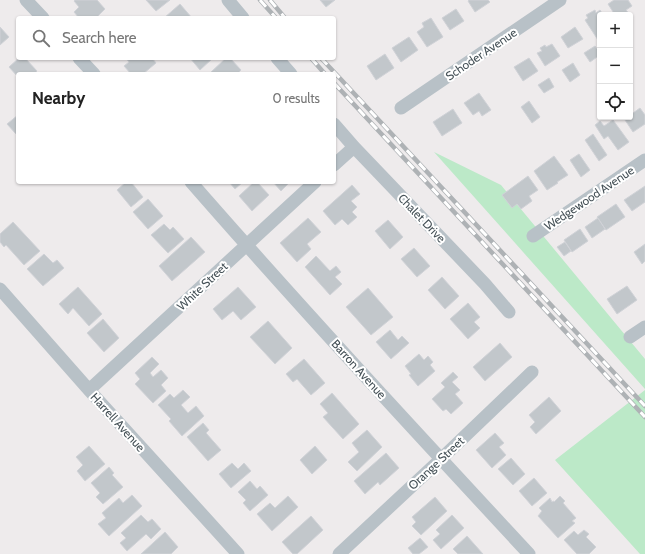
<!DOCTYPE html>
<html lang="en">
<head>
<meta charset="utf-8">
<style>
	body { margin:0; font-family:Cabin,sans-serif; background:#f6f6f6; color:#222 }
	.controls { position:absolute; right:12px; top:12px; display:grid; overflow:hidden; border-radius:4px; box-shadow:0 1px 3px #0004 }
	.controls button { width:36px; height:36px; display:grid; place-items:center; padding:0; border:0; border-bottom:1px solid #e0e0e0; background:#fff; color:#222; font:20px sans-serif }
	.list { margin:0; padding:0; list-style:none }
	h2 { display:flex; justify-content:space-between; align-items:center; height:52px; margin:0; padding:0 16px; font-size:17px }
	h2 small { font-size:13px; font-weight:400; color:#767676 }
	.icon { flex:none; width:22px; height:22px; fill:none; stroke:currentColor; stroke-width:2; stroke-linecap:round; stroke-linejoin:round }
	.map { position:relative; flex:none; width:645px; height:554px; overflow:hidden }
	.search { position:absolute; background:#fff; box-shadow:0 1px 3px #0004; left:16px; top:16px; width:320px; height:44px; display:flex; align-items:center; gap:10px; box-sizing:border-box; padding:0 14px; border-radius:4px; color:#767676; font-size:15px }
	.panel { position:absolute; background:#fff; box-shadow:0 1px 3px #0004; left:16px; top:72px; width:320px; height:112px; border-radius:4px }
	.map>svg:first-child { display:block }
	.green { fill:#bce9c8 }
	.building { fill:#c2c7cb; stroke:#d0d2d7 }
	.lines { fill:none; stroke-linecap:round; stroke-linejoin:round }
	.minor { stroke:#b8c1c7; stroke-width:13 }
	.rail-casing { stroke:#aeb2b5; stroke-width:4.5 }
	.rail { stroke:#fff; stroke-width:3; stroke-dasharray:9; stroke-linecap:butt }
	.labels { text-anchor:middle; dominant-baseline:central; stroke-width:4; stroke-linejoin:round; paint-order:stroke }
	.street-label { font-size:12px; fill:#455157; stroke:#fff }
</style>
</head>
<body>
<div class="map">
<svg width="645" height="554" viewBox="0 0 645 554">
	<rect width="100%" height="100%" fill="#eeebec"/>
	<!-- green -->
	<path class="green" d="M 434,152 L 501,185 L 645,359 L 645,389 Z
		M 645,390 L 645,554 L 640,554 L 555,460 Z"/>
	<!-- building -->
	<path class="building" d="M 75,0 L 97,0 L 105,9 L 96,18 L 79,18 L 74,12 L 79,7 L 74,1 Z
		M 146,0 L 170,0 L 156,11 Z
		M 320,0 L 335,0 L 326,7 Z
		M 469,0 L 488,0 L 490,2 L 475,12 L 468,1 Z
		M 614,0 L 628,0 L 632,6 L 626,10 L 630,15 L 615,15 L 608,4 Z
		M 180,4 L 192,18 L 164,18 Z
		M 456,9 L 464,21 L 450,30 L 442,18 Z
		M 595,10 L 596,13 L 600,10 L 603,15 L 600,15 L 600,39 L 598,40 L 585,20 L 588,18 L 586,15 Z
		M 431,18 L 443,37 L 427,47 L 417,32 L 424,27 L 422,23 Z
		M 0,27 L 9,37 L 0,45 Z
		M 575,27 L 583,39 L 568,48 L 561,37 Z
		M 409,37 L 418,50 L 401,62 L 392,48 Z
		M 552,44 L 560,56 L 545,66 L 537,53 L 542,51 L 540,48 L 545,45 L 546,47 Z
		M 595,46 L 600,53 L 600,55 L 590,62 L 584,53 Z
		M 385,54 L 394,68 L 376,80 L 367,66 Z
		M 19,58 L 25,58 L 37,71 L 34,74 L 18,74 L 18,77 L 9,67 Z
		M 126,58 L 152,58 L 156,63 L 143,74 L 131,74 L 124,66 L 129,62 Z
		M 190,58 L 213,58 L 200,70 Z
		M 226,58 L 230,58 L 241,70 L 237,74 L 210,74 L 210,73 Z
		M 529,58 L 538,71 L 523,81 L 514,67 Z
		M 573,63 L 580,75 L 570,82 L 562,70 Z
		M 549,78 L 554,87 L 544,93 L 538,85 Z
		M 479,93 L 491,110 L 482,116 L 479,111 L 473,115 L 464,103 Z
		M 529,101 L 540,117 L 532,123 L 521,107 Z
		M 630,108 L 633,113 L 640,108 L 645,115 L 645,124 L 633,132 L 623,117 L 630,117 Z
		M 453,109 L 462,123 L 442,136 L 433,122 Z
		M 18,115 L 18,132 L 16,134 L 7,124 Z
		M 613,120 L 629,142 L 618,150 L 608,136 L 604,139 L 595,125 L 600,121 L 604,126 Z
		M 593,134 L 607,155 L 599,161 L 585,140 Z
		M 579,154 L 590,170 L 581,177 L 570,160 Z
		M 554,156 L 568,175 L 557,182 L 558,183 L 547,190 L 534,171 Z
		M 528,176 L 538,190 L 529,196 L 532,201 L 521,209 L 517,204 L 512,208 L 502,195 Z
		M 126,182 L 131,182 L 143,197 L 131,207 L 117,190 Z
		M 229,182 L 243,182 L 235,189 Z
		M 254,182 L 257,182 L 269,195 L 252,211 L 239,196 Z
		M 273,182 L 290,182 L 281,191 Z
		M 352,185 L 360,194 L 351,201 L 357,207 L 352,212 L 357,217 L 348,225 L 342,219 L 335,225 L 323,211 Z
		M 645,186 L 645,202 L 632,211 L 624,200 Z
		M 148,199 L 163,216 L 148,229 L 133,212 Z
		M 616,204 L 625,217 L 606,230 L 597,217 Z
		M 308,218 L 321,232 L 307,244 L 311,249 L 297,262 L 280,243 Z
		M 598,218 L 605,229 L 592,238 L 585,227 Z
		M 388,220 L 403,237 L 390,249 L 375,231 Z
		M 13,222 L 40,251 L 24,265 L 6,245 L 4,247 L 0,242 L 0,234 Z
		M 164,224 L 170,230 L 173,227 L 184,239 L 168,253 L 151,235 Z
		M 580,229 L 588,241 L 572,252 L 564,240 Z
		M 191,237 L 205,252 L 172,281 L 159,266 Z
		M 565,242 L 571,251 L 564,256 L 557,247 Z
		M 645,244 L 645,261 L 642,264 L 634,252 Z
		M 414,248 L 430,266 L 417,277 L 401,259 Z
		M 44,254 L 53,263 L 57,260 L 64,268 L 43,286 L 27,269 Z
		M 316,256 L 330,271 L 336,266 L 341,272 L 335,277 L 342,284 L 330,295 L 305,267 Z
		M 442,277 L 459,296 L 445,309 L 428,290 Z
		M 627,286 L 637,300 L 617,314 L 607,299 Z
		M 78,287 L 102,314 L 89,326 L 73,308 L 68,314 L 59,304 Z
		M 238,287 L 256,307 L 241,320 L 233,311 L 222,320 L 213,309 Z
		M 368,288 L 393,317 L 371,335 L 346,307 Z
		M 468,303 L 480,317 L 474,322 L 480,328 L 468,339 L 450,319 Z
		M 103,319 L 119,338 L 104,352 L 87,333 Z
		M 268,321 L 292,348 L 275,364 L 250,337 Z
		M 390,330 L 398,340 L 402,336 L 409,343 L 391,359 L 376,342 Z
		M 500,343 L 512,357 L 485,381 L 473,367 Z
		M 419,354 L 424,360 L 428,356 L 433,362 L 430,365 L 435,371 L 418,386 L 409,375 L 411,374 L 405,366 Z
		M 152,357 L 159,364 L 150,373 L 153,377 L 161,370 L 168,378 L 161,385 L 166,391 L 153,403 L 135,384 L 140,379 L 135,373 Z
		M 304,359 L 325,383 L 311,395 L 297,379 L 293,382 L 286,374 Z
		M 453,372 L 458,377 L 452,382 L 460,390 L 455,394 L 463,403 L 451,414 L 446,409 L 443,411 L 432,399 L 445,387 L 441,383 Z
		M 183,390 L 190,397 L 181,405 L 188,413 L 196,406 L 204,416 L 182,436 L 169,421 L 171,419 L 158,405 L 170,394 L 174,398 Z
		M 332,393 L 359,424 L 343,439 L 323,417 L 328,413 L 320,404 Z
		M 549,397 L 561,411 L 536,434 L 530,427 L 535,422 L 529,415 Z
		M 203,423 L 209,430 L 206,433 L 221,450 L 208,461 L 187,437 Z
		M 367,430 L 382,447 L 357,471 L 348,462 L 359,452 L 352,443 Z
		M 495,433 L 504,443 L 499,447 L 506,455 L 492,468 L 476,450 Z
		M 89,446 L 105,464 L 85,481 L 77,471 L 83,465 L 76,457 Z
		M 315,446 L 327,460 L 312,474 L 300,460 Z
		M 386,453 L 399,468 L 380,485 L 378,482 L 365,494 L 354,481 Z
		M 511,458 L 525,474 L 513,485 L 498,469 Z
		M 232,463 L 238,469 L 244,463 L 251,471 L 231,488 L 219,474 Z
		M 109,467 L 114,473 L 112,475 L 123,487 L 103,504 L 96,497 L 100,493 L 91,483 Z
		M 534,478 L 547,493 L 532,506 L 519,491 Z
		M 250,481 L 257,489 L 260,486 L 268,495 L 250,511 L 243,503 L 246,500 L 238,492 Z
		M 132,495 L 142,506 L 109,536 L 98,524 L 106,518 L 102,513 L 119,498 L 123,503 Z
		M 288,496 L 298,507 L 272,531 L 257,514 L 270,503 L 275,508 Z
		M 560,496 L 565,501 L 563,503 L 576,518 L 572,521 L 575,523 L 558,538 L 538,516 L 542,511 L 539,508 L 550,498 L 552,502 L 554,501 L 554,502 Z
		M 435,497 L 447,511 L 421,535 L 412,526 L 416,522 L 412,517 Z
		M 141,515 L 148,522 L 152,519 L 161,529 L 151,539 L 146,534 L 127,551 L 120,543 L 126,538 L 121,533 Z
		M 452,515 L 464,528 L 441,549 L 433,540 L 440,534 L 436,530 Z
		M 311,516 L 323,530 L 297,554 L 293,554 L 282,542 Z
		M 584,530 L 589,534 L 586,537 L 596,547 L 589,554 L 577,554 L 564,540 L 574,531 L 578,535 Z
		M 165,532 L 178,547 L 171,554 L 141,554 Z
		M 467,536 L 483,554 L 458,554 L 453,549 Z
		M 420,538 L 428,547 L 419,554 L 413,554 L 408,548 Z"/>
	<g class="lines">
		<!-- minor -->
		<path class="minor" d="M 26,0 L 43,18
			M 228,0 L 243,18
			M 79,58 L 94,74
			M 277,58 L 291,74
			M 401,108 L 560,0
			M 334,124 L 354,147 L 485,284 L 509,312
			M 334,165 L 354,147
			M 191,182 C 301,308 415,431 529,554
			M 533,236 L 645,160
			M 0,289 L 89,390 L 238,554
			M 630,337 L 645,327
			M 89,390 L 315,182
			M 339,554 L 441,459 L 532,372"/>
		<defs>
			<path id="rail" d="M 260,0 L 276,18
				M 270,0 L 285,18
				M 311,58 L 325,74
				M 321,58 L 645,406
				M 334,83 L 645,417"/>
		</defs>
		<!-- rail casing -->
		<use href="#rail" class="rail-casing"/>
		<!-- rail -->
		<use href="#rail" class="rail"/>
	</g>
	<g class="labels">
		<!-- street labels -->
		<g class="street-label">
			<text transform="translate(481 54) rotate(-34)">Schoder Avenue</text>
			<text transform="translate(589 198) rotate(-34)">Wedgewood Avenue</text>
			<text transform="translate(422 218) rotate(46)">Chalet Drive</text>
			<text transform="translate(202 286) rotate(-43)">White Street</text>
			<text transform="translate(359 369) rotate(48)">Barron Avenue</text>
			<text transform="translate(118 422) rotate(48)">Harrell Avenue</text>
			<text transform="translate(436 463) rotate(-43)">Orange Street</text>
		</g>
	</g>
</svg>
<div class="controls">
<button>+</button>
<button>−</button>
<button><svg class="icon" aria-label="locate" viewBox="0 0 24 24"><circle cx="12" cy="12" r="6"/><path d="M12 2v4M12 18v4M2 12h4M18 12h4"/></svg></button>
</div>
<div class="search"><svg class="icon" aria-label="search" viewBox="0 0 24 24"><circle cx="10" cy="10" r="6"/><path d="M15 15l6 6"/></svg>Search here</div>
<section class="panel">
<h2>Nearby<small>0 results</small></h2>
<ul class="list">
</ul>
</section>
</div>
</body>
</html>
